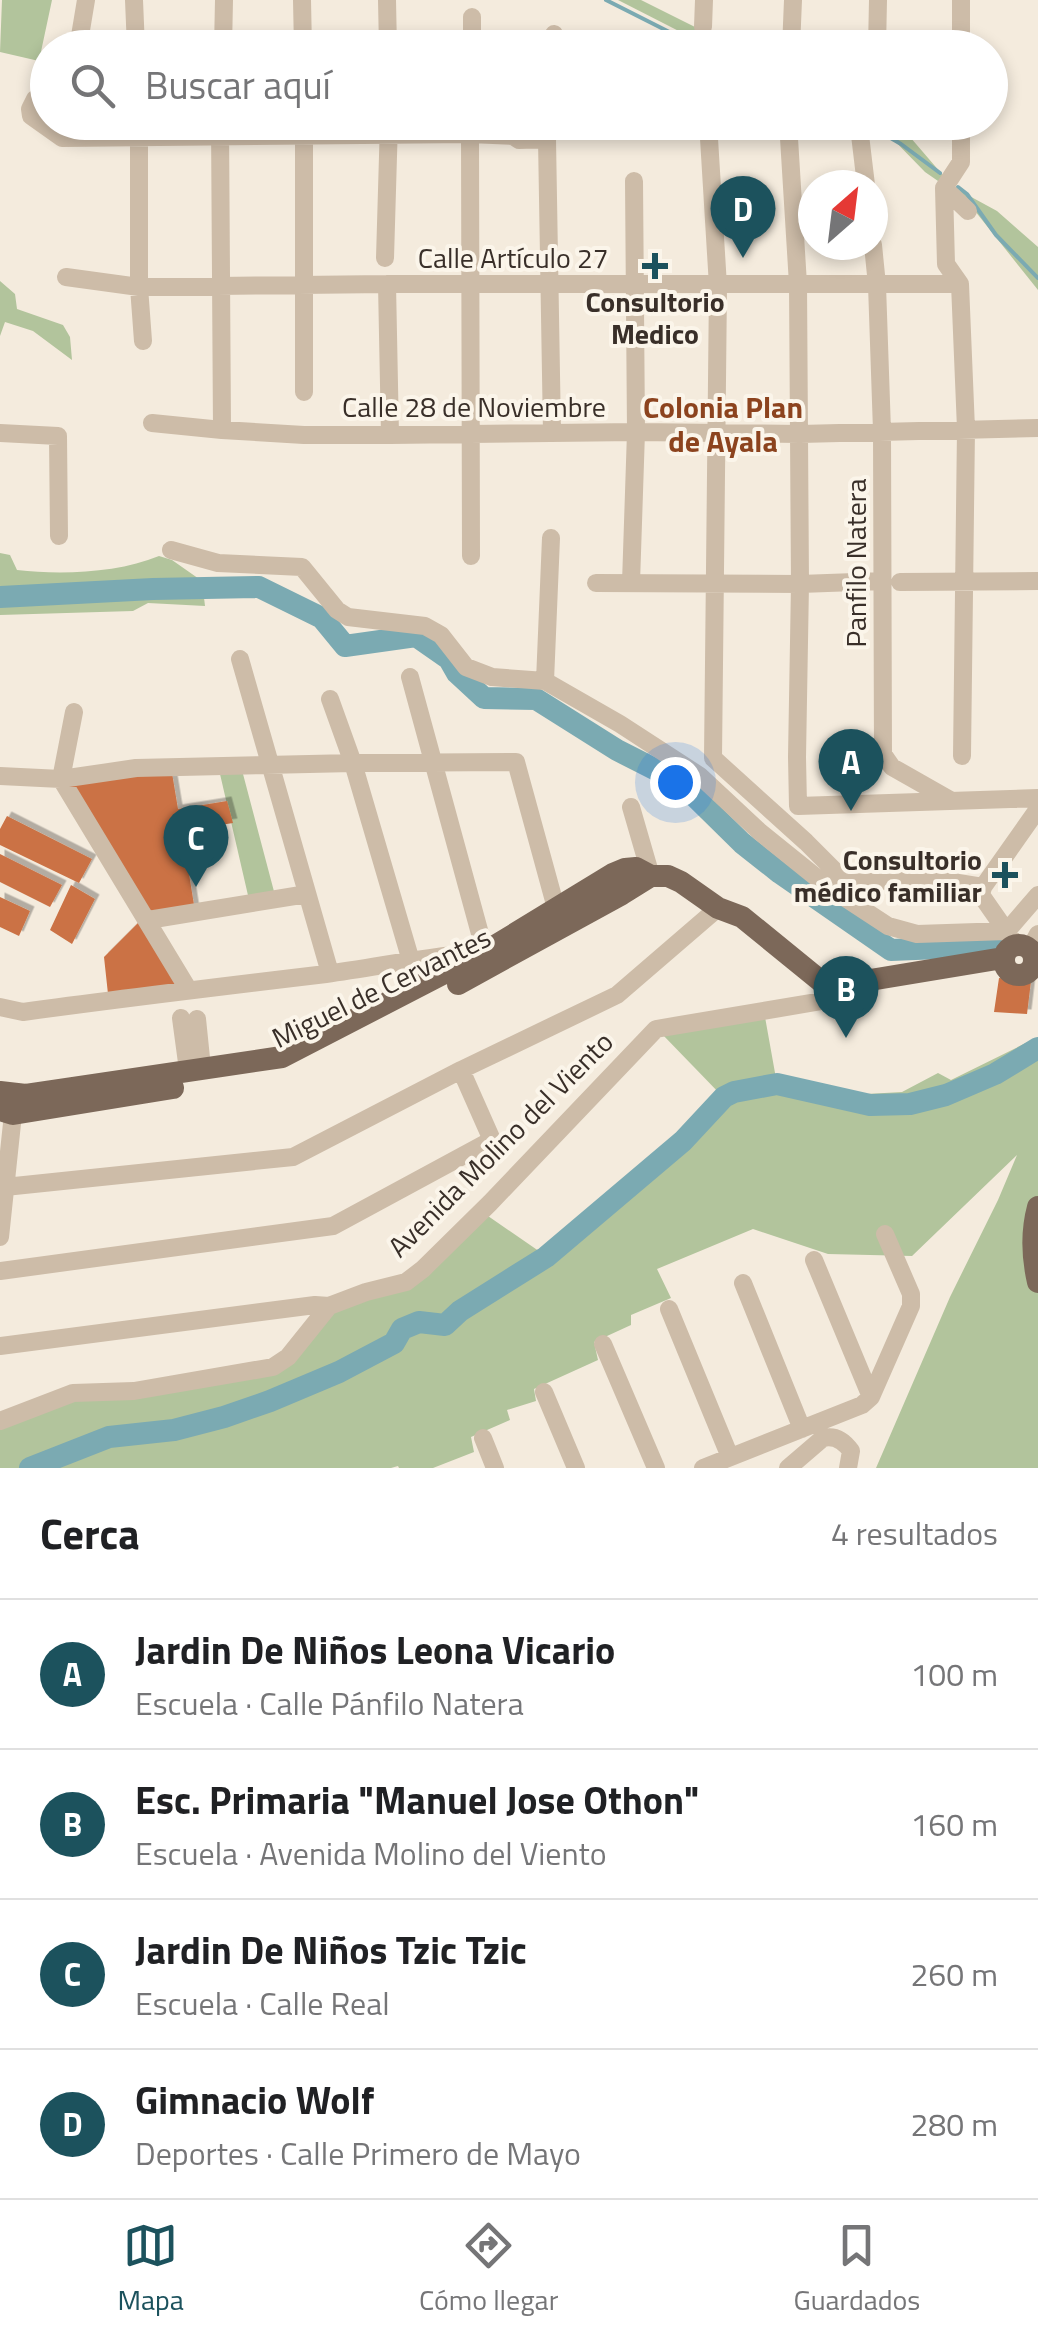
<!DOCTYPE html>
<html lang="es">
<head>
<meta charset="utf-8">
<style>
	body { margin:0; font-family:"Titillium Web",sans-serif; background:#f6f6f6; color:#202124 }
	.compass { position:absolute; left:798px; top:170px; width:90px; height:90px; border-radius:50%; background:#fff; box-shadow:0 5px 15px #0003; rotate:28deg }
	.you { position:absolute; left:675px; top:782px; width:35px; height:35px; margin:-25px; border:8px solid #fff; border-radius:50%; background:#1a73e8; box-shadow:0 0 0 15px #1a73e833 }
	.badge { display:grid; place-items:center; width:65px; height:65px; border-radius:50%; background:#1c525d; color:#fff; font-size:32px; font-weight:700 }
	.pin { position:absolute; translate:-50% -82px; filter:drop-shadow(0 2px 5px #0008) }
	.pin::after { content:''; position:absolute; top:52px; width:35px; height:30px; background:inherit; clip-path:polygon(0 0,100% 0,50% 100%) }
	.list { margin:0; padding:0; list-style:none }
	h2 { display:flex; justify-content:space-between; align-items:center; height:130px; margin:0; padding:0 40px; font-size:42px }
	h2 small { font-size:32px; font-weight:400; color:#757577 }
	.list li { display:grid; grid-template-columns:65px 1fr auto; gap:30px; align-items:center; box-sizing:border-box; height:150px; padding:0 40px; border-top:2px solid #e0e0e0 }
	.list b { display:block; font-size:38px; white-space:nowrap }
	.list p { margin:0; font-size:32px; white-space:nowrap; color:#757577 }
	.list em { font-size:32px; font-style:normal; color:#757577 }
	.icon { flex:none; width:55px; height:55px; fill:none; stroke:currentColor; stroke-width:2; stroke-linecap:round; stroke-linejoin:round }
	.map { position:relative; flex:none; width:1038px; height:1468px; overflow:hidden }
	.search { position:absolute; background:#fff; box-shadow:0 5px 15px #0003; left:30px; right:30px; top:30px; height:110px; display:flex; align-items:center; gap:25px; box-sizing:border-box; padding:0 35px; border-radius:55px; color:#757577; font-size:38px }
	.sheet { height:730px; background:#fff }
	nav { display:flex; justify-content:space-around; align-items:center; box-sizing:border-box; height:140px; border-top:2px solid #e0e0e0; background:#fff; font-size:28px; color:#757577 }
	nav a { display:grid; justify-items:center; gap:5px }
	nav .on { color:#1c525d }
	.map>svg:first-child { display:block }
	.green { fill:#b2c49c }
	.lines { fill:none; stroke-linecap:round; stroke-linejoin:round }
	.stream { stroke:#7baab2; stroke-width:4 }
	.river { stroke:#7baab2; stroke-width:22 }
	.building { fill:#cb7244; filter:url(#shadow) }
	.minor { stroke:#cdbca8; stroke-width:18 }
	.major { stroke:#7c6859; stroke-width:22 }
	.poi-dot { fill:#1c525d; stroke:#fbf5ea; stroke-width:4 }
	.labels { text-anchor:middle; dominant-baseline:central; stroke-width:8; stroke-linejoin:round; paint-order:stroke }
	.street-label { font-size:28px; fill:#392f29; stroke:#fbf5ea }
	.poi-label { font-size:28px; font-weight:bold; fill:#392f29; stroke:#fbf5ea }
	.neighbourhood-label { font-size:30px; font-weight:bold; fill:#8c431e; stroke:#fbf5ea }
</style>
</head>
<body>
<div class="map">
<svg width="1038" height="1468" viewBox="0 0 1038 1468">
	<defs>
		<filter id="shadow"><feDropShadow dx="4.5" dy="-4.5" stdDeviation="0" flood-color="#0004"/></filter>
	</defs>
	<rect width="100%" height="100%" fill="#f4ebdd"/>
	<!-- green -->
	<path class="green" d="M 2,0 L 52,0 L 39,61 L 0,52 Z
		M 618,0 L 641,0 L 735,47 L 710,47 Z
		M 860,123 L 898,123 L 953,187 L 997,211 L 1038,247 L 1038,290 L 967,201 L 925,172 L 885,131 Z
		M 0,281 L 15,294 L 17,309 L 63,325 L 70,337 L 72,360 L 33,331 L 5,322 L 0,336 Z
		M 0,553 L 10,555 L 17,570 C 61,575 118,573 159,556 L 172,560 L 202,581 L 205,606 L 148,603 L 133,611 L 0,615 Z
		M 220,774 L 243,774 L 276,899 L 250,904 Z
		M 765,1017 L 777,1084 L 849,1095 L 902,1092 L 938,1073 L 951,1080 L 1038,1037 L 1038,1468 L 876,1468 L 950,1297 L 998,1200 L 1017,1155 L 912,1256 L 828,1254 L 753,1229 L 657,1269 L 671,1298 L 631,1315 L 631,1325 L 594,1342 L 598,1360 L 534,1389 L 536,1401 L 507,1410 L 510,1420 L 471,1437 L 474,1452 L 433,1468 L 399,1468 L 398,1466 L 391,1468 L 0,1468 L 0,1429 L 72,1400 L 280,1369 L 335,1310 L 414,1285 L 488,1216 L 546,1256 L 680,1143 L 723,1097 L 661,1033 Z"/>
	<g class="lines">
		<!-- stream -->
		<path class="stream" d="M 606,0 L 701,48
			M 863,122 L 901,144 L 940,173
			M 958,187 L 967,194 L 996,235 L 1038,278"/>
		<!-- river -->
		<path class="river" d="M 0,597 L 153,589 L 259,587 L 322,618 L 345,646 L 416,636 L 449,659 L 457,673 L 484,698 L 536,699 L 617,750 L 680,782 L 742,843 L 780,873 L 891,950 L 940,948 L 1003,941
			M 30,1468 L 109,1437 L 174,1430 L 224,1417 L 270,1401 L 339,1372 L 394,1343 L 402,1329 L 419,1322 L 445,1325 L 460,1311 L 546,1257 L 683,1141 L 724,1097 L 734,1092 L 777,1084 L 870,1105 L 910,1104 L 946,1095 L 995,1074 L 1038,1048"/>
	</g>
	<!-- building -->
	<path class="building" d="M 172,773 L 178,809 L 227,801 L 233,823 L 182,831 L 195,911 L 151,916 L 66,783 Z
		M 7,816 L 92,859 L 79,883 L 0,845 L 0,829 Z
		M 0,854 L 62,885 L 50,907 L 0,882 Z
		M 71,885 L 95,899 L 72,944 L 50,930 Z
		M 0,897 L 30,911 L 19,936 L 0,927 Z
		M 142,919 L 182,985 L 108,994 L 104,957 Z
		M 999,978 L 1031,981 L 1027,1014 L 994,1012 Z"/>
	<g class="lines">
		<!-- minor -->
		<path class="minor" d="M 134,0 L 136,48
			M 302,0 L 303,48
			M 387,0 L 388,48
			M 961,0 L 961,48
			M 703,27 L 704,0
			M 78,48 L 86,0
			M 223,48 L 224,0
			M 472,48 L 472,17
			M 553,48 L 554,34
			M 791,48 L 793,0
			M 877,48 L 878,0
			M 48,96 L 35,99 L 30,109 L 31,116 L 62,138 L 470,134 L 513,136 L 519,140 L 547,139 L 552,433
			M 139,122 L 139,287 L 143,341
			M 220,122 L 222,430
			M 708,122 L 718,286 L 713,758 L 806,842 L 846,882
			M 788,122 L 798,284 L 800,584 L 797,757 L 798,806 L 1038,798
			M 961,122 L 961,162 L 944,188 L 946,264 L 960,284 L 966,429 L 962,756
			M 470,134 L 471,556
			M 860,135 L 866,185
			M 944,188 L 968,211
			M 873,245 L 877,285 L 882,431 L 883,754 L 892,767 L 952,801
			M 385,258 L 389,122
			M 66,277 L 139,287 L 387,284 L 960,284
			M 387,284 L 390,435
			M 304,392 L 304,122
			M 152,423 L 222,430 L 304,435 L 390,435 L 636,432 L 800,434 L 1038,428
			M 0,433 L 58,436 L 59,536
			M 171,550 L 218,563 L 302,567 L 337,610 L 348,617 L 425,626 L 441,635 L 466,667 L 492,677 L 545,681 L 620,724 L 700,776 L 760,832 L 827,886 L 888,926 L 917,934 L 1007,931 L 1038,895
			M 900,582 L 1038,581
			M 596,583 L 800,584 L 883,581
			M 631,583 L 636,432 L 634,181
			M 240,659 L 330,973
			M 545,681 L 551,538
			M 330,699 L 353,763 L 411,961
			M 74,712 L 61,779 L 188,989
			M 0,776 L 61,779 L 136,768 L 353,763 L 516,762 L 559,919
			M 631,807 L 651,876
			M 835,884 L 927,878 L 983,887
			M 983,887 L 1038,809
			M 983,887 L 981,895 L 1016,945
			M 148,920 L 307,894
			M 1030,949 L 1038,934
			M 0,1007 L 23,1012 C 124,998 225,986 326,974 C 379,967 432,955 485,952 L 410,677
			M 181,1018 L 188,1070
			M 197,1019 L 202,1068
			M 0,1186 L 5,1187 L 293,1157 L 461,1070 L 617,995 L 718,908
			M 0,1237 L 13,1114
			M 814,1260 L 871,1397
			M 0,1271 L 333,1226 L 492,1140 L 461,1070
			M 743,1283 L 802,1429
			M 669,1309 L 730,1457
			M 603,1344 L 656,1468
			M 0,1346 L 315,1305 L 329,1306
			M 544,1392 L 576,1468
			M 0,1421 L 73,1393 L 134,1391 L 273,1367 L 288,1357 L 329,1306 L 366,1292 L 406,1282 L 423,1269 L 490,1203 L 656,1029 L 822,1001 L 828,987
			M 483,1438 L 495,1468
			M 703,1468 L 862,1405 L 871,1397 L 911,1306 L 911,1294 L 885,1234
			M 788,1468 L 823,1438 C 835,1435 844,1441 851,1451 L 848,1468"/>
		<!-- major -->
		<path class="major" d="M1004 960a15 15 0 1 1 30 0a15 15 0 1 1-30 0Z
			M 458,984 L 622,894 L 651,876
			M 0,1092 L 26,1095 L 282,1057 L 485,952 L 613,874 L 625,869 L 636,868 L 651,876 L 668,876 L 681,882 L 718,908 L 742,917 L 828,987 L 1003,958
			M 0,1110 L 13,1114 L 173,1088
			M 1038,1207 C 1031,1233 1032,1256 1038,1282"/>
	</g>
	<!-- markers -->
	<g class="poi-dot">
		<path d="M650 251h10v10h10v10h-10v10h-10v-10h-10v-10h10z"/>
		<path d="M1000 860h10v10h10v10h-10v10h-10v-10h-10v-10h10z"/>
	</g>
	<g class="labels">
		<!-- street labels -->
		<g class="street-label">
			<text x="513" y="257">Calle Artículo 27</text>
			<text x="474" y="406">Calle 28 de Noviembre</text>
			<text transform="translate(855 563) rotate(-90)">Panfilo Natera</text>
			<text transform="translate(381 987) rotate(-26)">Miguel de Cervantes</text>
			<text transform="translate(500 1144) rotate(-45)">Avenida Molino del Viento</text>
		</g>
		<!-- poi labels -->
		<g class="poi-label">
			<text x="655" y="301">Consultorio<tspan x="655" dy="32">Medico</tspan></text>
			<text x="982" y="859" text-anchor="end">Consultorio<tspan x="982" dy="32">médico familiar</tspan></text>
		</g>
		<!-- neighbourhood labels -->
		<g class="neighbourhood-label">
			<text x="723" y="407">Colonia Plan<tspan x="723" dy="34">de Ayala</tspan></text>
		</g>
	</g>
</svg>
<svg class="compass" viewBox="-18 -18 36 36"><path d="M0-13l5 13h-10z" fill="#e53935"/><path d="M0 13l5-13h-10z" fill="#757577"/></svg>
<div class="you"></div>
<div class="pin badge" style="left:851px;top:811px">A</div>
<div class="pin badge" style="left:846px;top:1038px">B</div>
<div class="pin badge" style="left:196px;top:887px">C</div>
<div class="pin badge" style="left:743px;top:258px">D</div>
<div class="search"><svg class="icon" aria-label="search" viewBox="0 0 24 24"><circle cx="10" cy="10" r="6"/><path d="M15 15l6 6"/></svg>Buscar aquí</div>
</div>
<section class="sheet">
<h2>Cerca<small>4 resultados</small></h2>
<ul class="list">
<li><span class="badge">A</span><div><b>Jardin De Niños Leona Vicario</b><p>Escuela · Calle Pánfilo Natera</p></div><em>100 m</em></li>
<li><span class="badge">B</span><div><b>Esc. Primaria &quot;Manuel Jose Othon&quot;</b><p>Escuela · Avenida Molino del Viento</p></div><em>160 m</em></li>
<li><span class="badge">C</span><div><b>Jardin De Niños Tzic Tzic</b><p>Escuela · Calle Real</p></div><em>260 m</em></li>
<li><span class="badge">D</span><div><b>Gimnacio Wolf</b><p>Deportes · Calle Primero de Mayo</p></div><em>280 m</em></li>
</ul>
</section>
<nav>
<a class="on"><svg class="icon" aria-label="map" viewBox="0 0 24 24"><path d="M3 6l6-2 6 2 6-2v14l-6 2-6-2-6 2zM9 4v14M15 6v14"/></svg>Mapa</a>
<a><svg class="icon" aria-label="directions" viewBox="0 0 24 24"><path d="M12 3l9 9-9 9-9-9zM9 14v-3h6M13 9l2 2-2 2"/></svg>Cómo llegar</a>
<a><svg class="icon" aria-label="saved" viewBox="0 0 24 24"><path d="M7 4h10v16l-5-4-5 4z"/></svg>Guardados</a>
</nav>
</body>
</html>
